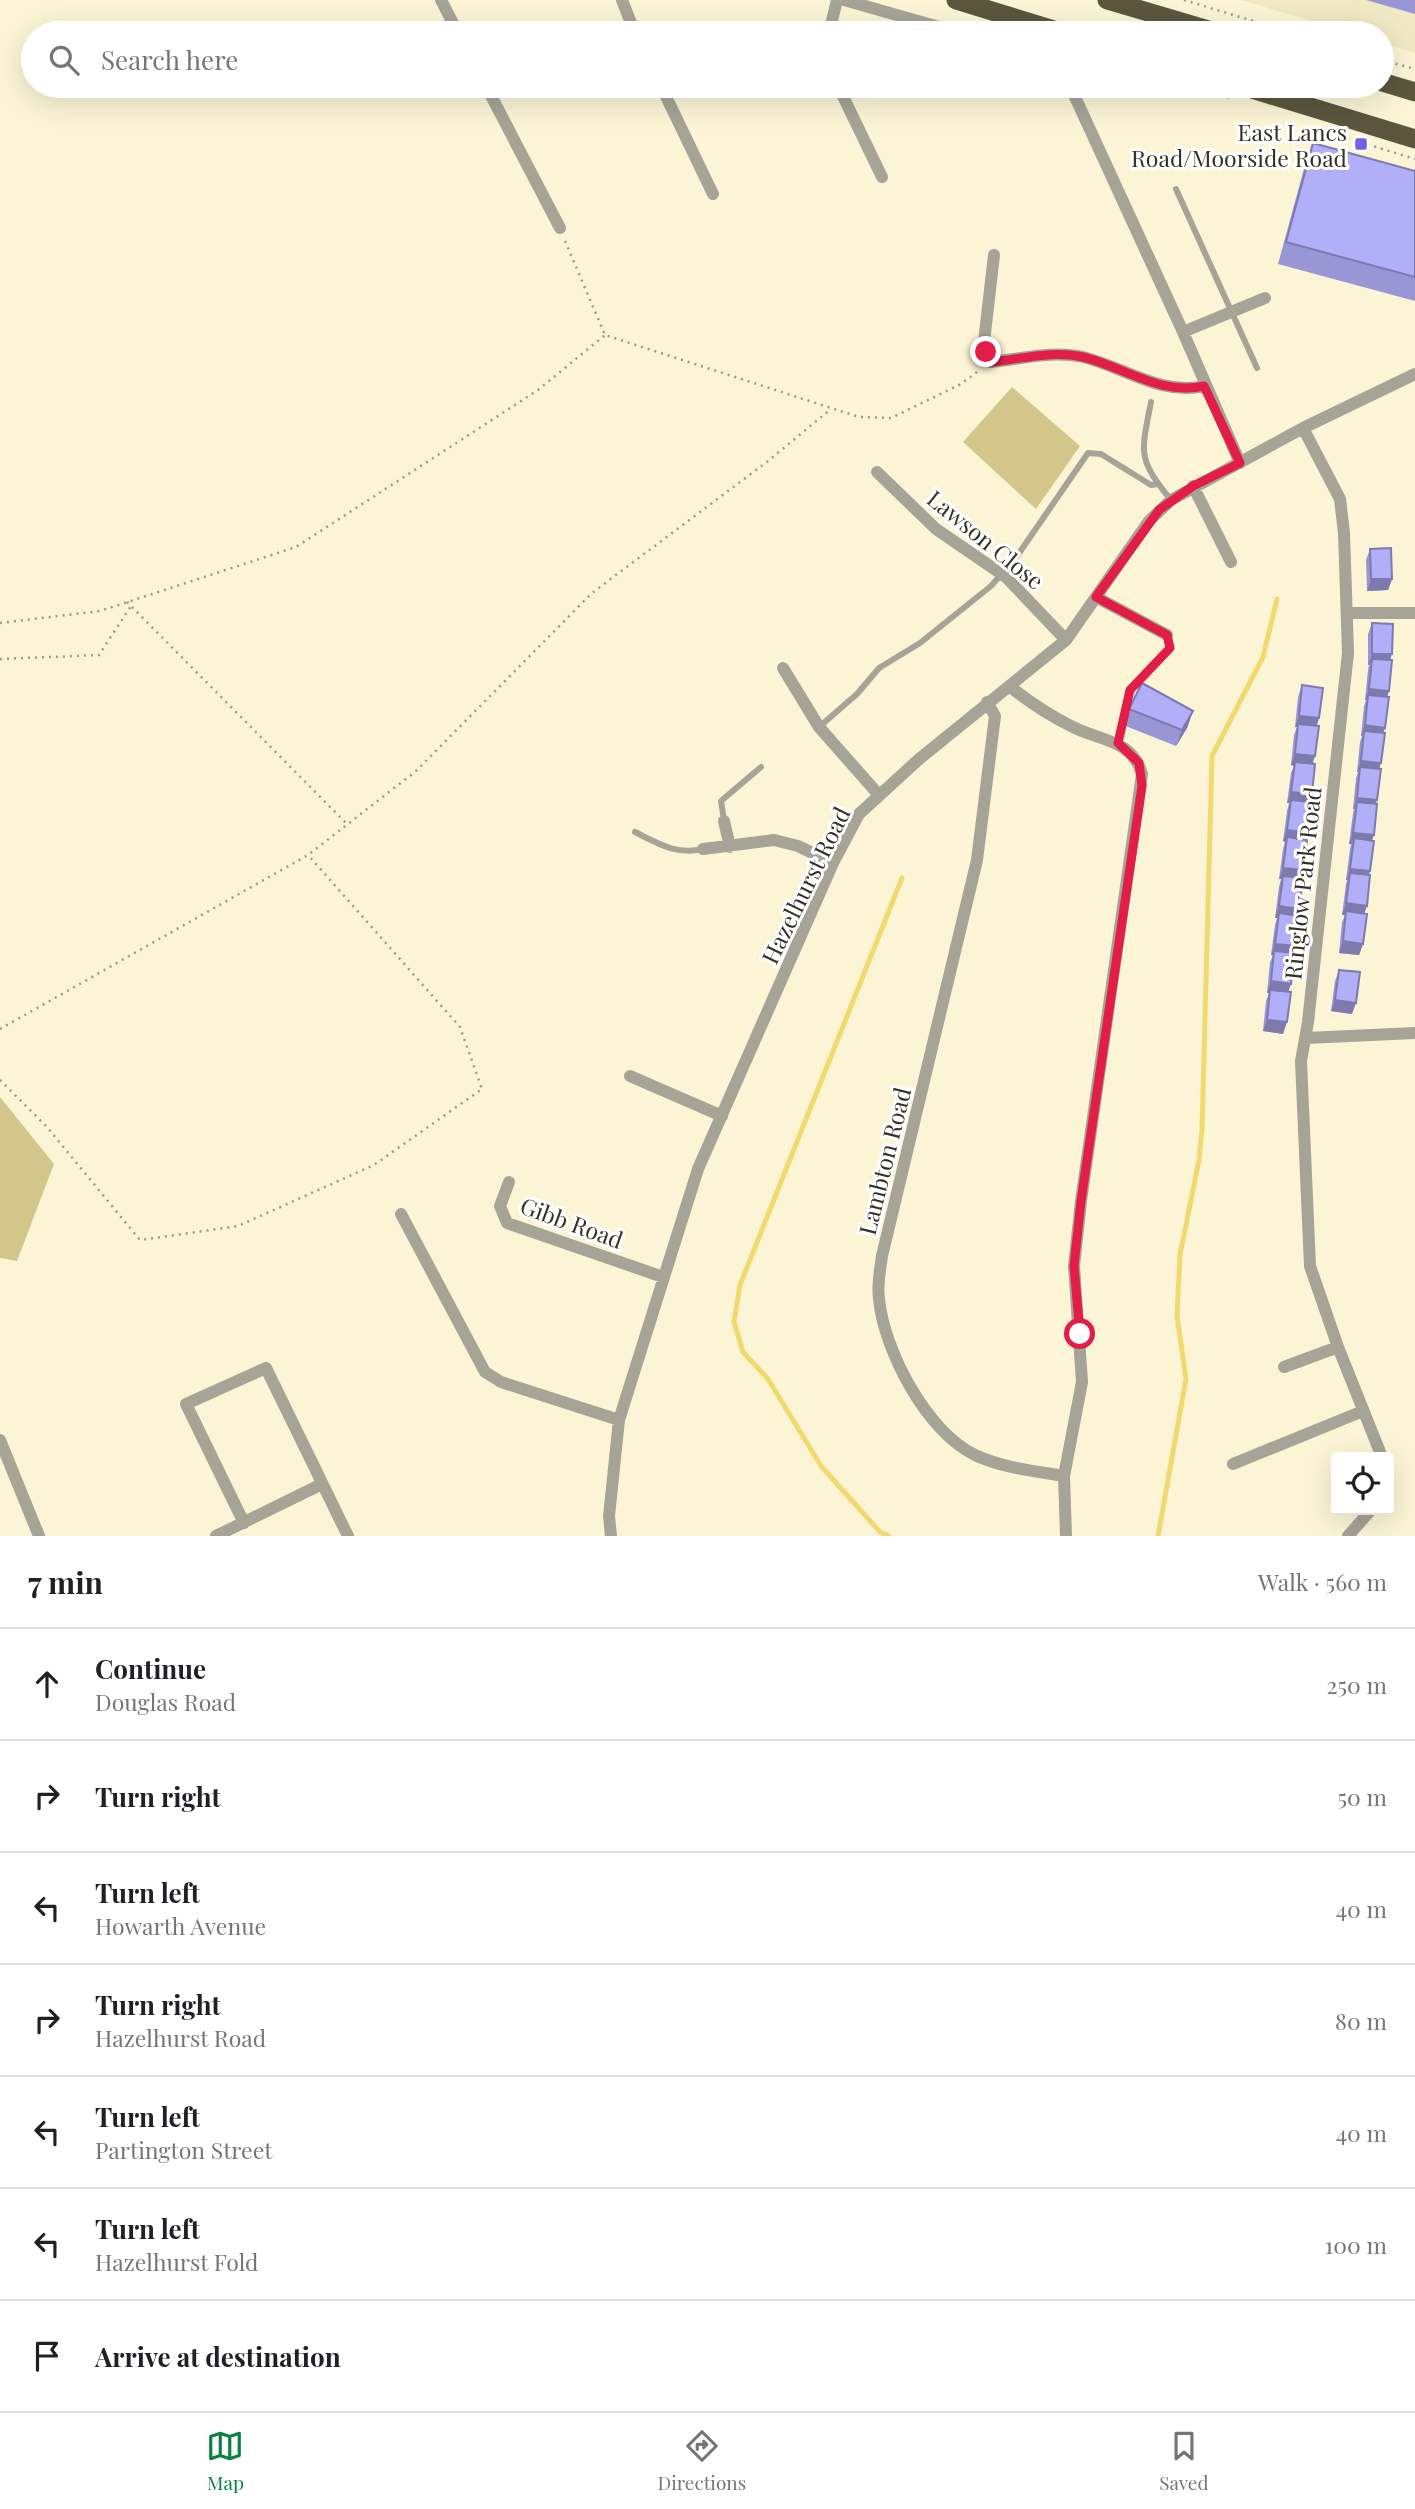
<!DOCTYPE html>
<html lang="en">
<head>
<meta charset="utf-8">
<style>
	body { margin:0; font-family:"Playfair Display",serif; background:#f6f6f6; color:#202124 }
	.controls { position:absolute; right:21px; bottom:21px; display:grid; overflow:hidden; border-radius:7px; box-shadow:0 7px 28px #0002 }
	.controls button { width:63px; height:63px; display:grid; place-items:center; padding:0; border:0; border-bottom:2px solid #e0e0e0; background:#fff; color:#202124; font:35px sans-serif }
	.stop { position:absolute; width:21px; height:21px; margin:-16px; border:5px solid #e11d48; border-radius:50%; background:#fff }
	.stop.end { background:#e11d48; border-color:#fff; box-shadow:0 2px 7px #0008 }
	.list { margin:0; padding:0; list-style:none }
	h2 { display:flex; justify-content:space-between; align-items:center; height:91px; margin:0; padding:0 28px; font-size:30px }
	h2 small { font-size:23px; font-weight:400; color:#757577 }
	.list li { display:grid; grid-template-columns:46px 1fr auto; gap:21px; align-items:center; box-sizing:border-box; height:112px; padding:0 28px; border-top:2px solid #e0e0e0 }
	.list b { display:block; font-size:26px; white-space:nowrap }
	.list p { margin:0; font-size:23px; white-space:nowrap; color:#757577 }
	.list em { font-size:23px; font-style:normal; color:#757577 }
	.icon { flex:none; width:38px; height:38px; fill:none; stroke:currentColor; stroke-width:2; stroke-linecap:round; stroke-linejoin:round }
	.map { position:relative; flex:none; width:1415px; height:1536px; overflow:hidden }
	.search { position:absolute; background:#fff; box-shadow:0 7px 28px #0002; left:21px; right:21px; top:21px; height:77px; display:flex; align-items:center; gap:18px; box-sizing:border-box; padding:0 24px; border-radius:38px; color:#757577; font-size:26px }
	.sheet { height:875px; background:#fff }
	nav { display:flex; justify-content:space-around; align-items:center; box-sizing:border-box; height:98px; border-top:2px solid #e0e0e0; background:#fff; font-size:19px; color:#757577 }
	nav a { display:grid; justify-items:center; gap:4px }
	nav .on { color:#0b8043 }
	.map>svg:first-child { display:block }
	.built { fill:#f1e9c3 }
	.green { fill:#d3c68b }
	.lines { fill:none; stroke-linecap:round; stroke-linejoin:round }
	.stream { stroke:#f1d96e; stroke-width:5 }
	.path { stroke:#9e9a84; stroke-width:2.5; stroke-dasharray:2 5; stroke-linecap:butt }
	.service { stroke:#a6a397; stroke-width:6 }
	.minor { stroke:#a6a397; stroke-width:12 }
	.trunk { stroke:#5b563e; stroke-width:19 }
	.wall { fill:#9996d6 }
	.shaded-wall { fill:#7d7aae }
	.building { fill:#b2aff9; stroke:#7d7aae; stroke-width:2 }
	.route { stroke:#e11d48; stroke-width:9 }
	.poi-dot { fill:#7263dd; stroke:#fff; stroke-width:2.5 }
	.labels { text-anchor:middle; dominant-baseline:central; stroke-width:6; stroke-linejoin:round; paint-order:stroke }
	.poi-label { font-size:23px; fill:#333125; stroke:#fff; text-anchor:end }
	.street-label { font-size:23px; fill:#333125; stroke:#fff }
</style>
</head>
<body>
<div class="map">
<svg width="1415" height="1536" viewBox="0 0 1415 1536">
	<rect width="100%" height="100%" fill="#fbf5d6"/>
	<!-- built -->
	<path class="built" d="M 1242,0 L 1415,0 L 1415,53 L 1382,43 L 1382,33 L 1350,33 Z"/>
	<!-- green -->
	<path class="green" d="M 1012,387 L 1080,446 L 1036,509 L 963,442 Z
		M 0,1097 L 54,1164 L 17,1261 L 0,1258 Z"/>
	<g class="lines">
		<!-- stream -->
		<path class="stream" d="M 889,1536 L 880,1532 L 821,1466 L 768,1379 L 743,1352 L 734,1322 L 740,1285 L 902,878
			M 1158,1536 L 1186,1379 L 1177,1316 L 1180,1255 L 1199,1160 L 1202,1130 L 1212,756 L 1263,657 L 1277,599"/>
		<!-- path -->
		<path class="path" d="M 1184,0 L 1293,33
			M 1382,60 L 1415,69
			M 1188,86 L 1229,98
			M 1334,134 L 1415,159
			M 565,241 L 605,335 L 859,417 L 891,418 L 961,384 L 981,369
			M 127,602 L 346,823
			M 0,623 L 100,611 L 296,547 L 538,390 L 605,335
			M 0,659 L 99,655 L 131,606
			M 0,1029 L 308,855 L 416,771 L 592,593 L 768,461 L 831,409
			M 0,1080 L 47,1127 L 140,1240 L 238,1226 L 374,1165 L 482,1089 L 460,1027 L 308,855"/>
		<!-- service -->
		<path class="service" d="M 1176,189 L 1257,368
			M 1151,402 C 1141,454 1137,458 1171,500
			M 819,727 L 857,694 L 879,668 L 920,643 L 991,586 L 1015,559 L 1088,453 L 1101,454 L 1151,485 L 1158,484
			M 1118,743 L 1130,690 L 1170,648 L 1167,635
			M 724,820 L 721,801 L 761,767
			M 635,832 C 659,844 676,855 703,849"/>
		<!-- minor -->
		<path class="minor" d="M 441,0 L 458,33
			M 622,0 L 635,33
			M 844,0 L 960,33
			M 829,33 L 837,0
			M 486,86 L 560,228
			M 661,86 L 713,194
			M 838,86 L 882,177
			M 1070,86 L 1183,332 L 1240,463
			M 994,255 L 984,342 L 991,362 C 1021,359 1053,350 1083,357 C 1124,367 1161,396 1204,386
			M 1183,332 L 1265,298
			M 1303,428 L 1340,499 L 1344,533 L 1348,653 L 1308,1022 L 1301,1061 L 1310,1266 L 1338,1347 L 1382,1457
			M 877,472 L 936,529 L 1006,577 L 1066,640
			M 1193,486 L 1231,562
			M 1096,597 L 1167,635
			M 1348,613 L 1415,613
			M 783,668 L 819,727 L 878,794
			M 1009,686 C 1028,701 1047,714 1069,725 C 1097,741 1132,738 1142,774 L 1081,1201 L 1074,1266 L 1082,1382 L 1064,1476
			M 987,702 L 995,716 L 977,860 L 882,1256 C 880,1270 877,1285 879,1299 C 884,1351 927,1432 975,1455 C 1003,1468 1034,1471 1064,1476 L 1066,1536
			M 724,821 L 730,847
			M 703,849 L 774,840 L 798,846 L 833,863
			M 1306,1038 L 1415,1033
			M 630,1076 L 722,1116
			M 509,1182 L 500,1206 L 507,1223 L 663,1277
			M 401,1214 L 485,1372 L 501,1382 L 619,1420
			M 1284,1367 L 1338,1347
			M 0,1440 L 39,1536
			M 1233,1464 L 1363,1411
			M 244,1523 L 186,1404 L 266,1368 L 348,1536
			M 216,1536 L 322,1484
			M 611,1536 L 609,1516 L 619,1420 L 698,1169 L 833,863 L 859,814 L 918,760 L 1066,640 L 1149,521 L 1171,500 L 1303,428 L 1415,374
			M 1348,1536 L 1371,1510"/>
		<!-- trunk -->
		<path class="trunk" d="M 956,0 L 1064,33
			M 1107,0 L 1219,33
			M 1382,82 L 1415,92
			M 1242,86 L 1415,139"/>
	</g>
	<!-- wall -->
	<path class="wall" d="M 1366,0 L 1415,0 L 1415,14 Z
		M 1313,143 L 1415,171 L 1415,301 L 1278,264 L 1305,165 Z
		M 1370,549 L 1392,579 L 1388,590 L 1367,591 L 1366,560 Z
		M 1372,623 L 1390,660 L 1389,691 L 1387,697 L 1385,728 L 1383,733 L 1377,800 L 1376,804 L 1372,840 L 1370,871 L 1369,875 L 1367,906 L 1364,913 L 1363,944 L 1359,955 L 1339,953 L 1342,922 L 1345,915 L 1342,915 L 1346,884 L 1347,880 L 1346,880 L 1350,849 L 1351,844 L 1349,844 L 1353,813 L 1354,809 L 1353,809 L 1356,778 L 1358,772 L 1357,772 L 1360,742 L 1362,736 L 1361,736 L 1364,706 L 1366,700 L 1365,700 L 1368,670 L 1369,665 L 1368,665 L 1368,634 Z
		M 1302,685 L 1319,718 L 1317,726 L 1293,953 L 1283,1034 L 1263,1031 L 1266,1001 L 1269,993 L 1267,993 L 1270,962 L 1273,955 L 1271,955 L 1275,925 L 1277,918 L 1275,918 L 1279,887 L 1281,879 L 1279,879 L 1283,849 L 1285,842 L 1283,841 L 1287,811 L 1289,803 L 1287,803 L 1291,773 L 1294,766 L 1291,765 L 1294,735 L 1297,727 L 1295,727 L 1298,697 Z
		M 1129,709 L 1193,711 L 1187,728 L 1176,746 L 1123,725 Z
		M 1339,970 L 1352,1014 L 1331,1011 L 1335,981 Z"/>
	<!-- shaded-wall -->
	<path class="shaded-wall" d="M 1371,579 L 1392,579 L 1388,590 L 1367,591 Z
		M 1372,654 L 1392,654 L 1388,666 L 1372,659 L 1369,665 L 1368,665 Z
		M 1369,689 L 1389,691 L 1385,702 L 1368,695 L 1366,700 L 1365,700 Z
		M 1193,711 L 1187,728 L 1176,746 L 1182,730 Z
		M 1299,716 L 1319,718 L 1315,729 L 1298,724 L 1297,727 L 1295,727 Z
		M 1365,725 L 1385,728 L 1381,739 L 1364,731 L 1362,736 L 1361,736 Z
		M 1295,754 L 1315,756 L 1311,768 L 1295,762 L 1294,766 L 1291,765 Z
		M 1361,761 L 1381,763 L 1377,774 L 1360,767 L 1358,772 L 1357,772 Z
		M 1291,792 L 1312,794 L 1308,805 L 1291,800 L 1289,803 L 1287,803 Z
		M 1357,798 L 1377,800 L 1373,811 L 1357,802 L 1354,809 L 1353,809 Z
		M 1287,830 L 1308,833 L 1304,844 L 1287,837 L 1285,842 L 1283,841 Z
		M 1353,833 L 1374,835 L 1370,846 L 1354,838 L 1351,844 L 1349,844 Z
		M 1283,868 L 1303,870 L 1299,881 L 1283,876 L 1281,879 L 1279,879 Z
		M 1350,869 L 1370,871 L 1366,882 L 1350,873 L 1347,880 L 1346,880 Z
		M 1346,903 L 1367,906 L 1363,917 L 1346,911 L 1345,915 L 1342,915 Z
		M 1279,906 L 1299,909 L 1295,920 L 1279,913 L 1277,918 L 1275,918 Z
		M 1343,941 L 1363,944 L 1359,955 L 1339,953 Z
		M 1275,944 L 1296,946 L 1292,957 L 1274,951 L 1273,955 L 1271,955 Z
		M 1271,981 L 1291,984 L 1287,995 L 1270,990 L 1269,993 L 1267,993 Z
		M 1335,1000 L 1356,1003 L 1352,1014 L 1331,1011 Z
		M 1267,1020 L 1287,1022 L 1283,1034 L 1263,1031 Z"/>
	<!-- building -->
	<path class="building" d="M 1313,143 L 1415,171 L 1415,277 L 1286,242 Z
		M 1391,548 L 1392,579 L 1371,579 L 1370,549 Z
		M 1372,623 L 1393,624 L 1392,654 L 1372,654 Z
		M 1372,659 L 1392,660 L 1389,691 L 1369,689 Z
		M 1142,683 L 1193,711 L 1182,730 L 1129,709 Z
		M 1302,685 L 1323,688 L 1319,718 L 1299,716 Z
		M 1368,695 L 1389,697 L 1385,728 L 1365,725 Z
		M 1298,724 L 1319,726 L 1315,756 L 1295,754 Z
		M 1364,731 L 1385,733 L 1381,763 L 1361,761 Z
		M 1295,762 L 1315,764 L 1312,794 L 1291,792 Z
		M 1360,767 L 1381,769 L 1377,800 L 1357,798 Z
		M 1291,800 L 1311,802 L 1308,833 L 1287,830 Z
		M 1357,802 L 1377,804 L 1374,835 L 1353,833 Z
		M 1287,837 L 1307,840 L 1303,870 L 1283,868 Z
		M 1354,838 L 1374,841 L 1370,871 L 1350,869 Z
		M 1350,873 L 1370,875 L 1367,906 L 1346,903 Z
		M 1283,876 L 1303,878 L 1299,909 L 1279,906 Z
		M 1346,911 L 1367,914 L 1363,944 L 1343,941 Z
		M 1279,913 L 1299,916 L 1296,946 L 1275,944 Z
		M 1274,951 L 1295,953 L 1291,984 L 1271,981 Z
		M 1339,970 L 1360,972 L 1356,1003 L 1335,1000 Z
		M 1270,990 L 1291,992 L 1287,1022 L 1267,1020 Z"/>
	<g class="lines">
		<!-- route -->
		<path class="route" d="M 986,352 L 991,362 C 1022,359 1053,350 1083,357 C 1124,367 1161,396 1204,386 L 1240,463 L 1193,486 L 1159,510 L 1096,597 L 1167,635 L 1170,648 L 1130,690 L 1118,743 L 1139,763 L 1142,786 L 1081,1201 L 1074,1266 L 1080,1334"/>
	</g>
	<!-- markers -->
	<rect class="poi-dot" x="1354" y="137" width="14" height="14" rx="3.5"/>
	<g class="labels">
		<!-- poi labels -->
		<g class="poi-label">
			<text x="1347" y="131">East Lancs<tspan x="1347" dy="26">Road/Moorside Road</tspan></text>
		</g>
		<!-- street labels -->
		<g class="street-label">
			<text transform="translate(986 539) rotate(39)">Lawson Close</text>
			<text transform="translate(1302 883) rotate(-84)">Ringlow Park Road</text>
			<text transform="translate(805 885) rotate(-64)">Hazelhurst Road</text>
			<text transform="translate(884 1161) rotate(-76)">Lambton Road</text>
			<text transform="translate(572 1222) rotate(20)">Gibb Road</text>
		</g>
	</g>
</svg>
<div class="controls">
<button><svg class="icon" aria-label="locate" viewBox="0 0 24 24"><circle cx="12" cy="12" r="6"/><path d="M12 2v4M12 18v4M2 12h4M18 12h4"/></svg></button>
</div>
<div class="stop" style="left:1080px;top:1334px"></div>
<div class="stop end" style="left:986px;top:352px"></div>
<div class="search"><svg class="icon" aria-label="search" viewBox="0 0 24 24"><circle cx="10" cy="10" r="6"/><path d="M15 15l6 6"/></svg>Search here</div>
</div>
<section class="sheet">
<h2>7 min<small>Walk · 560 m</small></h2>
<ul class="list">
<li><svg class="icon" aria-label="ahead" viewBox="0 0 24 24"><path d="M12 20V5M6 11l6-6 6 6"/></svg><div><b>Continue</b><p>Douglas Road</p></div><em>250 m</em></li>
<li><svg class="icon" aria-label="right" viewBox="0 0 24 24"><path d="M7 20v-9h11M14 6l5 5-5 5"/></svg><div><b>Turn right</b></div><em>50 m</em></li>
<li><svg class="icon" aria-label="left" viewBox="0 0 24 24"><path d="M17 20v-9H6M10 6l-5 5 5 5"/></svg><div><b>Turn left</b><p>Howarth Avenue</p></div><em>40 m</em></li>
<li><svg class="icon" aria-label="right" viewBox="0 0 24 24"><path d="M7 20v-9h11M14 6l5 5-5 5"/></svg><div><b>Turn right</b><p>Hazelhurst Road</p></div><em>80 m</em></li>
<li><svg class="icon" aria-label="left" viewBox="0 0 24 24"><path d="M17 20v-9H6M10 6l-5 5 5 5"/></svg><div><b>Turn left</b><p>Partington Street</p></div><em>40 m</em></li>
<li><svg class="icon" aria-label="left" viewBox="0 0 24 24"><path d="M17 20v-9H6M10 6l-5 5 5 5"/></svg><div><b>Turn left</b><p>Hazelhurst Fold</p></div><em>100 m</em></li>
<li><svg class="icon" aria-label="arrive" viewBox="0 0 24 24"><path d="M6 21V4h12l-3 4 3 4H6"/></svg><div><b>Arrive at destination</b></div></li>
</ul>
</section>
<nav>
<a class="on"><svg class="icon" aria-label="map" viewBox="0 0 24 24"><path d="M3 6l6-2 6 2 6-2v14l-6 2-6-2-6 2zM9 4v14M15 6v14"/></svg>Map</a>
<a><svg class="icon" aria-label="directions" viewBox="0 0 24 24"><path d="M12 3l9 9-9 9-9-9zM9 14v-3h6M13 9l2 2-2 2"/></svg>Directions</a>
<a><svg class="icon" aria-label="saved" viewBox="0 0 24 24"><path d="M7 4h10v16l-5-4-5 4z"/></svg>Saved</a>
</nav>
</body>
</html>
